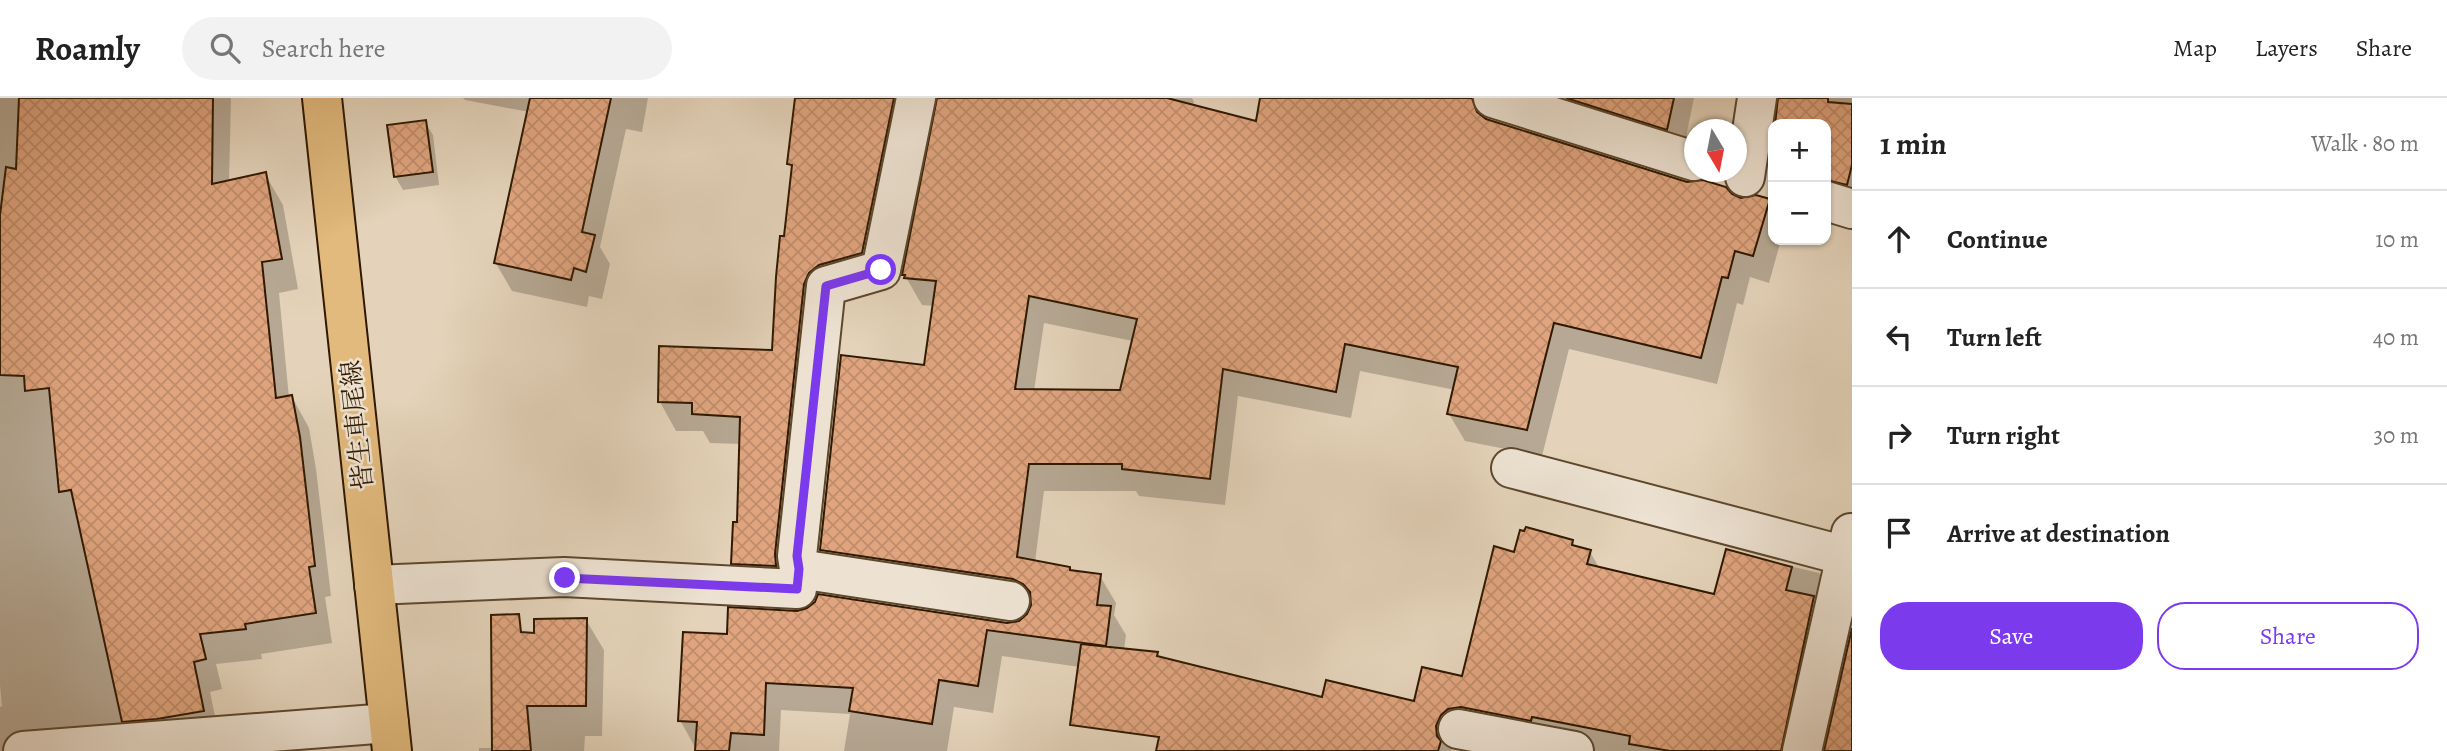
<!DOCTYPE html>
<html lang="en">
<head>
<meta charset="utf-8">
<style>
	body { margin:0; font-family:Alegreya,"Noto Serif JP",serif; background:#f2f2f2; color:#222 }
	.controls { position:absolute; right:21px; top:21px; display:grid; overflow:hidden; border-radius:14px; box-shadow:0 2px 5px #0004 }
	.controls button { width:63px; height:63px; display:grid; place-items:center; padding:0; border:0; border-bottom:2px solid #e0e0e0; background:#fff; color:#222; font:35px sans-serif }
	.compass { position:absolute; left:1684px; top:21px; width:63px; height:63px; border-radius:50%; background:#fff; box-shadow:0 2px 5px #0004; rotate:170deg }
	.stop { position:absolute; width:21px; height:21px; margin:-16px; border:5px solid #7c3aed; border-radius:50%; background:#fff }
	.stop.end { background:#7c3aed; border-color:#fff; box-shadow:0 2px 7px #0008 }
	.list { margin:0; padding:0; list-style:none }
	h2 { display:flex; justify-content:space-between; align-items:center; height:91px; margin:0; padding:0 28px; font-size:30px }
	h2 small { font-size:23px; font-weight:400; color:#767676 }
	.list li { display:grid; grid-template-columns:46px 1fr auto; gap:21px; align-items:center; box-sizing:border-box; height:98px; padding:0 28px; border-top:2px solid #e0e0e0 }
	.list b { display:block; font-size:26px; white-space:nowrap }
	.list em { font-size:23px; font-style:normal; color:#767676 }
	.actions { display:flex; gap:14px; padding:21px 28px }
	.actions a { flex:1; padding:16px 0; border:2px solid #7c3aed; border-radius:28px; text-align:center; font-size:24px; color:#7c3aed }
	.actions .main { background:#7c3aed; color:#fff }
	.icon { flex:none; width:38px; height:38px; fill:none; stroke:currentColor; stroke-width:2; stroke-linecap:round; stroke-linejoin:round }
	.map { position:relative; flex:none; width:1852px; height:653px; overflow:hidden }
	header { display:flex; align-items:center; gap:42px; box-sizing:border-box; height:98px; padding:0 35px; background:#fff; border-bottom:2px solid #e0e0e0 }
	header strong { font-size:33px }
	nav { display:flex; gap:38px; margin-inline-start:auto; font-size:24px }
	.search { width:490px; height:63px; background:#f2f2f2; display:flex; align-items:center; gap:18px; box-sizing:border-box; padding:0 24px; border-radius:38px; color:#767676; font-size:26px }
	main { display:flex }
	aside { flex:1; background:#fff }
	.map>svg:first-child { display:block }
	.shadow { fill:#0003; fill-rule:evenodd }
	.building { fill:url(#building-cross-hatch); stroke:#301900; stroke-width:2; fill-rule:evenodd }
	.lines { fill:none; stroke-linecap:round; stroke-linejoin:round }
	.minor-casing { stroke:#5d482e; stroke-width:42 }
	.major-casing { stroke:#301900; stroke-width:42 }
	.minor { stroke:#ede2d2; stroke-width:38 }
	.major { stroke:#e2ba7d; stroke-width:38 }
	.route { stroke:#7c3aed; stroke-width:9 }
	.labels { text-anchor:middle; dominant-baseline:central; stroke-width:5; stroke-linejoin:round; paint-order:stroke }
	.street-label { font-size:26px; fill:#301900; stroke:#ede2d2 }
</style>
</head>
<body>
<header>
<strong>Roamly</strong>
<div class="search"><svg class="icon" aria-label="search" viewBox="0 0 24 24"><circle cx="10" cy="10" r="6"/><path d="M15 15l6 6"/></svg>Search here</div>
<nav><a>Map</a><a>Layers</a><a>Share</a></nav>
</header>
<main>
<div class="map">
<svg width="1852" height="653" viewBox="0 0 1852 653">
	<defs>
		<pattern id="building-cross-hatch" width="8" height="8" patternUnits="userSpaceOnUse" patternTransform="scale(1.75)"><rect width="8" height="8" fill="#e0a57f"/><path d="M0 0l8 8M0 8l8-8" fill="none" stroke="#c08d6c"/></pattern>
	</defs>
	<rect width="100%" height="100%" fill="#e4d3ba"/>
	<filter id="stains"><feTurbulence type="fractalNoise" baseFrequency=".00286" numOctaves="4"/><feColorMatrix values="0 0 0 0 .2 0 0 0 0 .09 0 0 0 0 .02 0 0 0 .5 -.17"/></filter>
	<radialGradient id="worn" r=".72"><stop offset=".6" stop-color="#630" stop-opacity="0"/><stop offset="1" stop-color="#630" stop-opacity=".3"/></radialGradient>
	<!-- shadow -->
	<path class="shadow" d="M 0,0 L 231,0 L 229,84 L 265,76 L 283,107 L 298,191 L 279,195 L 289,300 L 292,299 L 309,330 L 316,371 L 331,498 L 325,499 L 332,545 L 261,556 L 262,561 L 216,566 L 222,591 L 210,594 L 220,643 L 145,653 L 0,653 L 0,609 L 2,608 L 0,587 Z
		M 463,0 L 648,0 L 642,34 L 626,31 L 600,149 L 610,166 L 602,201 L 589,198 L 587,209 L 512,193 L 495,164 L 529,14 L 465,2 Z
		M 798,0 L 905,0 L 878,183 L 836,196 L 791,486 L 749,494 L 732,465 L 738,426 L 741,346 L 710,345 L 703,333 L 676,333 L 660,304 L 773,254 L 793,73 L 789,65 Z
		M 939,0 L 1192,0 L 1194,4 L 1193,9 L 1257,25 L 1262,0 L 1694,0 L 1682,58 L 1494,11 L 1486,23 L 1741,102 L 1769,103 L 1773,110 L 1773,142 L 1781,142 L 1769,185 L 1750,179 L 1743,207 L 1737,205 L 1717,286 L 1569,251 L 1542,358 L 1465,343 L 1449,316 L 1455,292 L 1360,273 L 1351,320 L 1238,298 L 1225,407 L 1139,398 L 1136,393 L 1044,393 L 1035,464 L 1071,474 L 1100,478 L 1116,505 L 1114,517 L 1126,537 L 1124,552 L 1157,556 L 1159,560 L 1324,601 L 1415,605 L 1464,581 L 1515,456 L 1572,444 L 1576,450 L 1590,454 L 1600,471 L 1715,498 L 1727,453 L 1819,475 L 1834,502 L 1800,653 L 1575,653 L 1456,644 L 1451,653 L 1241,653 L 1080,569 L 1002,558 L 993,615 L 954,609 L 947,653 L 844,653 L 850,616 L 781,612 L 779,653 L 697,653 L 680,622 L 728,538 L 1007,526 L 1019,525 L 1029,517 L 1032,509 L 837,479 L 821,452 L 925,269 L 934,208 L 922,207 L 904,176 ZM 1044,225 L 1133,243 L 1121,294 L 1034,293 Z
		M 1780,0 L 1852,0 L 1852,110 L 1826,105 L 1826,26 L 1777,26 Z
		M 425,24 L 433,37 L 439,87 L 403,92 L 395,78 Z
		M 1773,50 L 1773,71 L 1771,67 Z
		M 586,522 L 604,552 L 602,638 L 585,638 L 584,653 L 479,653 L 479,650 L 493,650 L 536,536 Z"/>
	<!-- building -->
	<path class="building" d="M 19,0 L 213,0 L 212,86 L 266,74 L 282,161 L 262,164 L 276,300 L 292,297 L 300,339 L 315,468 L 309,469 L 316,515 L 245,526 L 246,531 L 200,536 L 206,561 L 194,564 L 204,613 L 157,621 L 122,624 L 71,392 L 59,394 L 49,290 L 25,293 L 24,278 L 0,277 L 0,117 L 6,69 L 16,71 Z
		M 530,0 L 611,0 L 582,134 L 595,137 L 586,174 L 574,170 L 571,182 L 494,165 Z
		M 795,0 L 894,0 L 862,155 L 819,167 L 809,175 L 804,186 L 775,456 L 776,468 L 731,466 L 733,424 L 737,424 L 740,319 L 692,316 L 692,305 L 658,304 L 659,248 L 772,252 L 776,179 L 780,138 L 784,138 L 792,67 L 787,66 Z
		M 937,0 L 1167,0 L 1256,23 L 1260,0 L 1472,0 L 1477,14 L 1486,21 L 1687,84 L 1703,82 L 1726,89 L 1732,96 L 1741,100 L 1756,97 L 1770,101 L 1753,158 L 1735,153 L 1728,180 L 1722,179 L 1701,260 L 1554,225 L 1527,332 L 1447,316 L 1458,269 L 1345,246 L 1336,294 L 1223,271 L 1210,381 L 1122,371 L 1122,366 L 1029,366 L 1017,459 L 1070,469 L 1070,472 L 1101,476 L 1097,507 L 1111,508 L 1106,548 L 987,532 L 978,588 L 939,582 L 932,626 L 849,613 L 853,590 L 766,585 L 764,637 L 731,635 L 729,653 L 695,653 L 697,624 L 678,623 L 683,534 L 727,536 L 728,509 L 797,513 L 807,510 L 815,504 L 818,496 L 1007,525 L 1019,523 L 1027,516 L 1031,507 L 1030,494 L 1023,486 L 1013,481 L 820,452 L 841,257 L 924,267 L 936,183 L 904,180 L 905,177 L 902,177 ZM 1029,198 L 1137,221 L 1120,292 L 1015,291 Z
		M 1566,0 L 1674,0 L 1667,32 Z
		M 1778,0 L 1828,0 L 1828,4 L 1852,6 L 1852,67 L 1847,87 L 1826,82 L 1826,26 L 1775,26 Z
		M 426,22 L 433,74 L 394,79 L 387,27 Z
		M 1526,429 L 1573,442 L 1572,447 L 1591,452 L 1587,466 L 1714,496 L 1726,451 L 1792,469 L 1786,492 L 1814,498 L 1781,653 L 1670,653 L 1629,646 L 1630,638 L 1532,619 L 1531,623 L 1461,609 L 1448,611 L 1441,617 L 1436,628 L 1437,638 L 1441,643 L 1438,653 L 1156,653 L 1159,639 L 1070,627 L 1081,546 L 1158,554 L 1157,558 L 1322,599 L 1326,582 L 1414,603 L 1422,569 L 1462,578 L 1494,448 L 1514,454 L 1520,432 L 1524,433 Z
		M 519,516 L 521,534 L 534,535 L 534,521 L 587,520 L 586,608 L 527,608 L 531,653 L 492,653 L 491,517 Z
		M 1852,530 L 1852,653 L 1824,653 Z"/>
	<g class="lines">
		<defs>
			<path id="minor" d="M 1493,0 L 1694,63
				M 1745,79 L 1757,0
				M 1826,103 L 1852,111
				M 1511,370 L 1846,458
				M 799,471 L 1010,503
				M 374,487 L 564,479 L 797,491 L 799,471 L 797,458 L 826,188 L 881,172 L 916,0
				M 1458,631 L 1574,653
				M 23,653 L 389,625
				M 1802,653 L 1851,435"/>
			<path id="major" d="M 322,0 L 392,653"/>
		</defs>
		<!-- minor casing -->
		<use href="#minor" class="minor-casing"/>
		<!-- major casing -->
		<use href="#major" class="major-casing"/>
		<!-- minor -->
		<use href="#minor" class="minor"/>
		<!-- major -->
		<use href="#major" class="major"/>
	</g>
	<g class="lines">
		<!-- route -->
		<path class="route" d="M 565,480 L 797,491 L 799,471 L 797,458 L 826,188 L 881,172"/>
	</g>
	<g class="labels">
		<!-- street labels -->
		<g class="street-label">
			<text transform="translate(357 327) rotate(-96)">皆生車尾線</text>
		</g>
	</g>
	<rect width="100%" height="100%" filter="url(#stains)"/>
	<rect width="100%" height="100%" fill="url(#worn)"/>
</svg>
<div class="controls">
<button>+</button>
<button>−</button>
</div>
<svg class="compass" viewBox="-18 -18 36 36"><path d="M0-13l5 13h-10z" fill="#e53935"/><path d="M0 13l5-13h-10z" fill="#767676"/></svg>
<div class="stop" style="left:881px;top:172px"></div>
<div class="stop end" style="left:565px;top:480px"></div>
</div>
<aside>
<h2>1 min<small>Walk · 80 m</small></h2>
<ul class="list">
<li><svg class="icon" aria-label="ahead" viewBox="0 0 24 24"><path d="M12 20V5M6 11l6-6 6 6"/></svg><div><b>Continue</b></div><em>10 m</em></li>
<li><svg class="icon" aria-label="left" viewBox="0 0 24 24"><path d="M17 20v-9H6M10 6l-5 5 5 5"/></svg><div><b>Turn left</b></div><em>40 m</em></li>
<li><svg class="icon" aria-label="right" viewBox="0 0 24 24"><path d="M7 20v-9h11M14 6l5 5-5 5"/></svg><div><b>Turn right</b></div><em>30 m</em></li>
<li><svg class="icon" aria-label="arrive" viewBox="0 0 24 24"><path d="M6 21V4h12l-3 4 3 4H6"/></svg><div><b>Arrive at destination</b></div></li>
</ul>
<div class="actions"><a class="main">Save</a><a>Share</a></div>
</aside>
</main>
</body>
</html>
